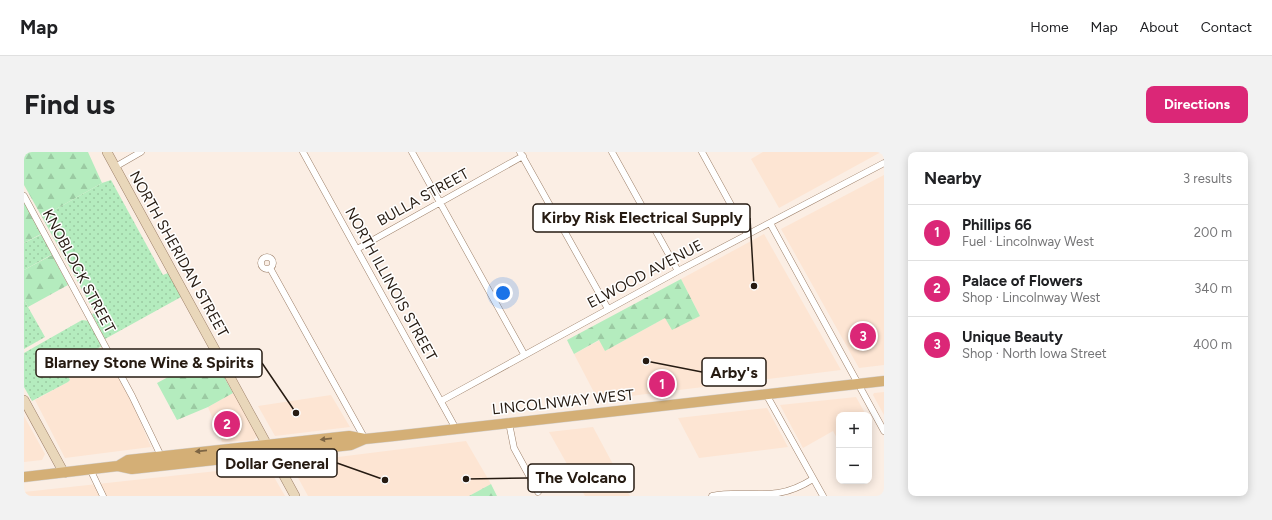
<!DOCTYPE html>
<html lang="en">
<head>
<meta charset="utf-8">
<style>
	body { margin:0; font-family:Figtree,sans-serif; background:#f2f2f2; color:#202124 }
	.controls { position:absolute; right:12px; bottom:12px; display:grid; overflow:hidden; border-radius:8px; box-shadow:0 2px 10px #0003 }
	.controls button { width:36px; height:36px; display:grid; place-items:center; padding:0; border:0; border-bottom:1px solid #e0e0e0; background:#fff; color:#202124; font:20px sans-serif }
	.you { position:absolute; left:479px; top:141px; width:14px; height:14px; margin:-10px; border:3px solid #fff; border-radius:50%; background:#1a73e8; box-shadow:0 0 0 6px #1a73e833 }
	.badge { display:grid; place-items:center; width:26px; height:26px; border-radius:50%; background:#db2777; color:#fff; font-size:13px; font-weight:700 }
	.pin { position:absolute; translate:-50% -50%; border:2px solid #fff; box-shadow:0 1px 4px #0006 }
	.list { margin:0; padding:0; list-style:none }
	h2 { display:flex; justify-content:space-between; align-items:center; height:52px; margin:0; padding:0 16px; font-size:17px }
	h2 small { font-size:13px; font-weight:400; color:#757577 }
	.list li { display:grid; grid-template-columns:26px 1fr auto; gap:12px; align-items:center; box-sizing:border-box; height:56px; padding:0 16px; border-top:1px solid #e0e0e0 }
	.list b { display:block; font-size:15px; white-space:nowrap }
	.list p { margin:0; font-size:13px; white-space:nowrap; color:#757577 }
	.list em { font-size:13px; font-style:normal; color:#757577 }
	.map { position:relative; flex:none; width:860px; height:344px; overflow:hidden; border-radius:8px }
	header { display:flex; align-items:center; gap:24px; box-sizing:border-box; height:56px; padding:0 20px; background:#fff; border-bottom:1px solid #e0e0e0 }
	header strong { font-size:19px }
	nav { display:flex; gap:22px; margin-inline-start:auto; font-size:14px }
	.intro { display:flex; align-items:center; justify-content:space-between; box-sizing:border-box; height:96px; padding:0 24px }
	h1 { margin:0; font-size:28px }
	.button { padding:10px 18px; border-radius:8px; background:#db2777; color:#fff; font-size:14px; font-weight:700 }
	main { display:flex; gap:24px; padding:0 24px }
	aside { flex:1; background:#fff; border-radius:8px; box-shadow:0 2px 10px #0003 }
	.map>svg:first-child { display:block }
	.built { fill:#fde5d3 }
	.grass { fill:url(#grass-dots) }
	.forest { fill:url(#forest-firs) }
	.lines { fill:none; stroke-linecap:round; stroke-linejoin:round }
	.street-casing { stroke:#9d806a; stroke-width:7 }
	.secondary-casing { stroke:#9d806a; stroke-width:10 }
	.primary-casing { stroke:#d4d1d0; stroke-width:11 }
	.street { stroke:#fff; stroke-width:6 }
	.secondary { stroke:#e9d7ba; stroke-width:9 }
	.primary { stroke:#d4af76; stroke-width:10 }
	.oneway { fill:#7d6544 }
	.labels { text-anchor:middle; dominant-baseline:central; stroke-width:3; stroke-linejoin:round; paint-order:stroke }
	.street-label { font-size:15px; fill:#261b12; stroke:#fff }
	.leader { fill:none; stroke:#261b12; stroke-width:1.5 }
	.callout-dot { fill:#261b12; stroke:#fff; stroke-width:1.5 }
	.callout { fill:#fff; stroke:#261b12; stroke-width:1.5 }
	.callout-label { font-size:16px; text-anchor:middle; font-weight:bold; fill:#261b12 }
</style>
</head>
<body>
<header>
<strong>Map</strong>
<nav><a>Home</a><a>Map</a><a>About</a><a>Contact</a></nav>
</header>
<div class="intro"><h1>Find us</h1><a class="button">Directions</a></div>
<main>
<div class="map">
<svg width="860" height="344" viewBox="0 0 860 344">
	<defs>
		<pattern id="grass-dots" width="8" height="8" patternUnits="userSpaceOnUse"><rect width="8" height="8" fill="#b4ecbe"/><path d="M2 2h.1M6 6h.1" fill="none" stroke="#9bcaa2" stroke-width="1.8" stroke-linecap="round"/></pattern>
		<pattern id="forest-firs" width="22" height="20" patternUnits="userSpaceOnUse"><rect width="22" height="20" fill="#b4ecbe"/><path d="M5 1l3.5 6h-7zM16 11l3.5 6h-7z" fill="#9bcaa2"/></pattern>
	</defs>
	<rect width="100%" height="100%" fill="#fbeee4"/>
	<!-- built -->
	<path class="built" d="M 739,0 L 857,0 L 755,56 L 727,7 Z
		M 860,23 L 860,213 L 835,216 L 757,77 Z
		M 740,82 L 817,218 L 574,248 L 550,202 L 576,188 L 581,199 L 641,166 L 676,164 L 657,127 Z
		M 78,195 L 108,250 L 127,295 L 41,306 L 11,248 L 44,230 L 46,228 L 40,216 Z
		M 860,240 L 860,263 L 849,243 L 850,241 Z
		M 209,241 L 233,282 L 232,286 L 229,288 L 198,290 L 184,255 Z
		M 307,243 L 326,275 L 251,284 L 234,254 Z
		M 832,245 L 842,263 L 815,263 L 815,290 L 809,279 L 779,296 L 756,253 Z
		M 743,256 L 764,295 L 675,306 L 654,266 Z
		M 0,264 L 21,302 L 18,308 L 0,310 Z
		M 569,275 L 606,344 L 561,344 L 525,280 Z
		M 442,289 L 467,332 L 445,344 L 284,344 L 266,311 Z
		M 240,314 L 246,318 L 261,344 L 0,344 L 0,340 Z"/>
	<!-- grass -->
	<path class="grass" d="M 87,28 L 139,123 L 144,121 L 157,145 L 81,187 L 68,162 L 71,161 L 18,65 L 78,31 Z
		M 18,82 L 29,102 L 0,118 L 0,91 Z
		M 0,148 L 21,185 L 0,197 Z
		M 58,168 L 65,169 L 78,194 L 40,216 L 46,228 L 44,230 L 8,249 L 0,235 L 0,201 Z"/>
	<!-- forest -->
	<path class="forest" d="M 0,0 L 64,0 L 78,31 L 18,65 L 0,33 Z
		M 0,50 L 17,82 L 0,91 Z
		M 28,103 L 44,133 L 4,155 L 0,148 L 0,118 Z
		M 657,127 L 676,164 L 648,178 L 641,166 L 581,199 L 575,188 L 550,202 L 543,188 Z
		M 187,202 L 209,241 L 184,255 L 153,268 L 133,231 Z
		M 467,332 L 473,344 L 445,344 Z"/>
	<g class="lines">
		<defs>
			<path id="street" d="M 279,0 L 432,277
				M 388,0 L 500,202
				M 496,0 L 584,157
				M 588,0 L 654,119
				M 678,0 L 723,82
				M 91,15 L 117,0
				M 0,44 L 108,244 L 138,306
				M 746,71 L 860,279
				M 333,97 L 499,4
				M237 111a6 6 0 1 1 12 0a6 6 0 1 1-12 0Z
				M 246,116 L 341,287
				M 742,242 L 799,344
				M 417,249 L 654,119 L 860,11
				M 485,271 L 490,296 L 514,340
				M 66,317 L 79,344
				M 688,344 C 710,339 732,344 754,341 C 767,339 778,334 789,327"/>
			<path id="secondary" d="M 83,0 L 271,344
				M 0,248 L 40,321"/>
			<path id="primary" d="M 94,314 L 104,308 L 325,284 L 341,287 L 370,284 L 860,229
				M 0,325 L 94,314 L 108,317 L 327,293 L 341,287"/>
		</defs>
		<!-- street casing -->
		<use href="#street" class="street-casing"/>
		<!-- secondary casing -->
		<use href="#secondary" class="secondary-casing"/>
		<!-- primary casing -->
		<use href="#primary" class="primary-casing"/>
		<!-- street -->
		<use href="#street" class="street"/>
		<!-- secondary -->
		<use href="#secondary" class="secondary"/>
		<!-- primary -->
		<use href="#primary" class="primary"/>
	</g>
	<!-- one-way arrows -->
	<defs><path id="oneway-solid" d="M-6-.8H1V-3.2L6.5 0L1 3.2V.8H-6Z"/></defs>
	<g class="oneway">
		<use href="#oneway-solid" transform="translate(302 287) rotate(174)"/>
		<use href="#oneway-solid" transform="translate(177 299) rotate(174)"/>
	</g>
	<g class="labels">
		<!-- street labels -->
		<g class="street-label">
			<text transform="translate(399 45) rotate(-29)">BULLA STREET</text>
			<text transform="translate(155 102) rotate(61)">NORTH SHERIDAN STREET</text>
			<text transform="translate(55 119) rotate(62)">KNOBLOCK STREET</text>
			<text transform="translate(621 122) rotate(-28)">ELWOOD AVENUE</text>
			<text transform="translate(367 132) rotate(61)">NORTH ILLINOIS STREET</text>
			<text transform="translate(539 250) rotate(-6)">LINCOLNWAY WEST</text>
		</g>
	</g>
	<!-- callouts -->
	<path class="leader" d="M730 134L726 66M272 261L238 211M622 209L678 220M361 328L313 311M442 327L504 326"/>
	<g class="callout-dot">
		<circle cx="730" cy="134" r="4"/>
		<circle cx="272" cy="261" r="4"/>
		<circle cx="622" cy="209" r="4"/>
		<circle cx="361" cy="328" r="4"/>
		<circle cx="442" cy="327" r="4"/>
	</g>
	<g class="callout">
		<rect x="509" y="52" width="217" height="28" rx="4"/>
		<rect x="12" y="197" width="226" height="28" rx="4"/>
		<rect x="678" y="206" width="64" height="28" rx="4"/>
		<rect x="193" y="297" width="120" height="28" rx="4"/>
		<rect x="504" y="312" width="106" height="28" rx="4"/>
	</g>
	<g class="callout-label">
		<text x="618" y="71">Kirby Risk Electrical Supply</text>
		<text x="125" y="216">Blarney Stone Wine &amp; Spirits</text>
		<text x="710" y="226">Arby's</text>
		<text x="253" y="317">Dollar General</text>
		<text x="557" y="331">The Volcano</text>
	</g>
</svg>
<div class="controls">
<button>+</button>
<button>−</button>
</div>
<div class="you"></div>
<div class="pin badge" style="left:638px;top:232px">1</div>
<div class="pin badge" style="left:203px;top:272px">2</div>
<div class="pin badge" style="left:839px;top:184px">3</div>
</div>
<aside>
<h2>Nearby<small>3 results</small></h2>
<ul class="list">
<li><span class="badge">1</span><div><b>Phillips 66</b><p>Fuel · Lincolnway West</p></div><em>200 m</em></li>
<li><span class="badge">2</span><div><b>Palace of Flowers</b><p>Shop · Lincolnway West</p></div><em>340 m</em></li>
<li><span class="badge">3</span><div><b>Unique Beauty</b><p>Shop · North Iowa Street</p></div><em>400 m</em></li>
</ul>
</aside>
</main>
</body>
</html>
